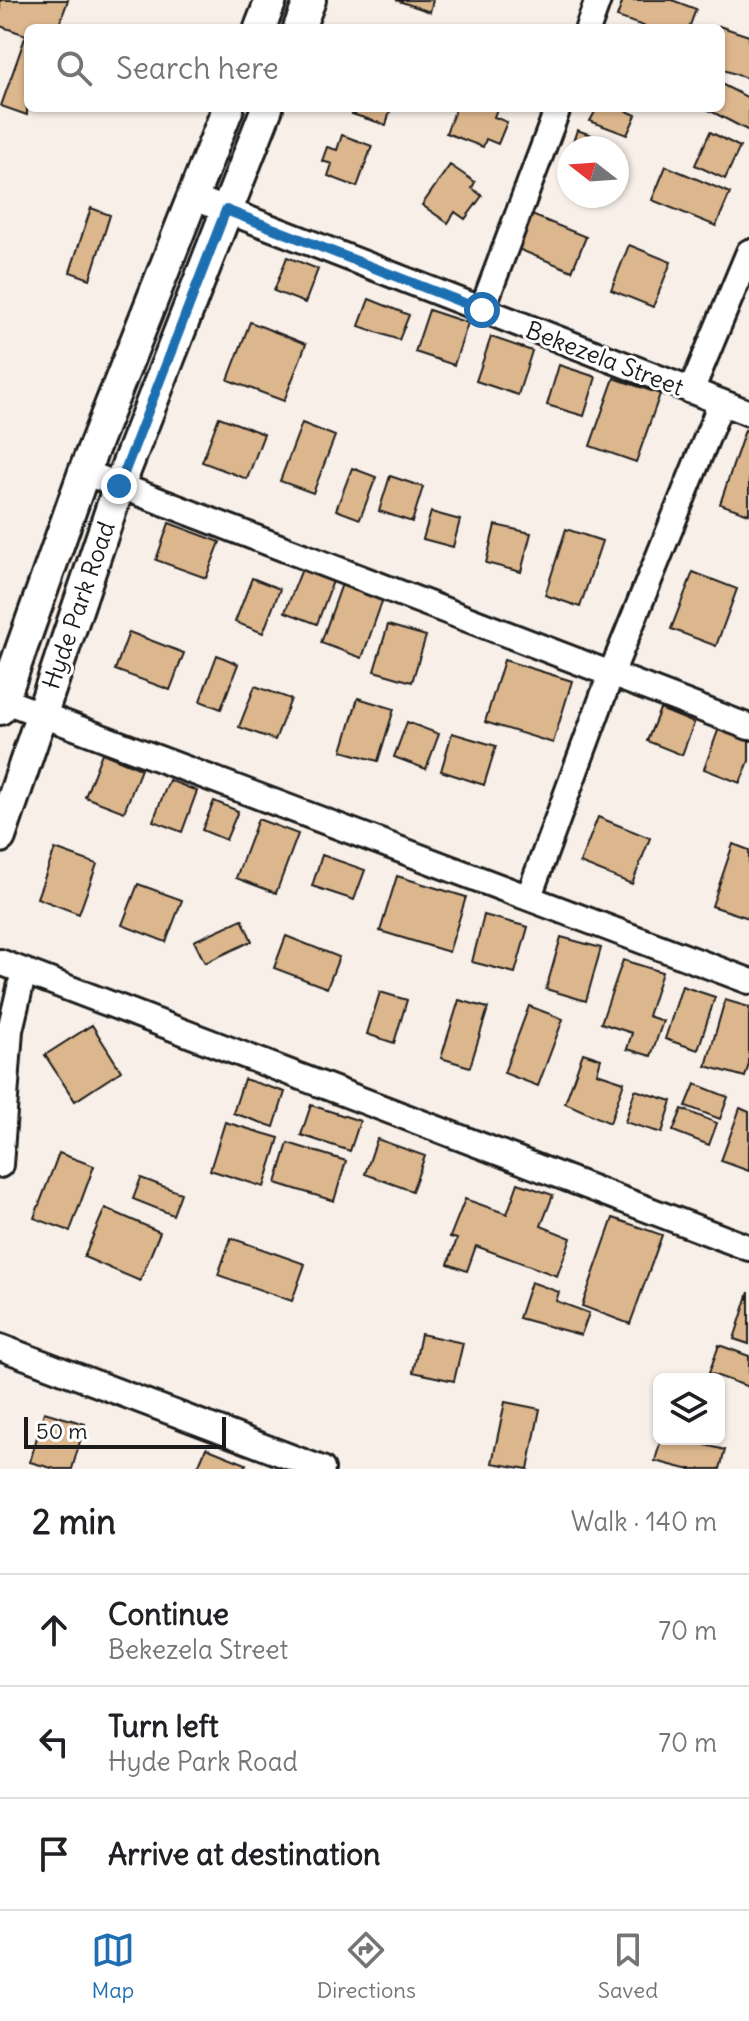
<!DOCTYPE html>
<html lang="en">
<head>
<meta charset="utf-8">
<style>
	body { margin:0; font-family:Delius,sans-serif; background:#f6f6f6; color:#202124 }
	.controls { position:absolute; right:24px; bottom:24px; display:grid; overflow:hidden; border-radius:12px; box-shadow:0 2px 6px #0004 }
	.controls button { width:72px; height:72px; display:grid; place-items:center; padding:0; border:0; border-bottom:2px solid #e0e0e0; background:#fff; color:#202124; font:40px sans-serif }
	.compass { position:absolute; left:557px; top:136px; width:72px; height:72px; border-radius:50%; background:#fff; box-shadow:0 2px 6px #0004; rotate:287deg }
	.scale { position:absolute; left:24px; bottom:20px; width:202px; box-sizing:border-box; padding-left:8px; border:4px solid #1c1c1c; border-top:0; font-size:22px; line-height:28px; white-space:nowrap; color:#1c1c1c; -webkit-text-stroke:6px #fff; paint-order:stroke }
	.stop { position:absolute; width:24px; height:24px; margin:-18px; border:6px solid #1f6fb2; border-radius:50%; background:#fff }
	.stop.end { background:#1f6fb2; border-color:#fff; box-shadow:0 2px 8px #0008 }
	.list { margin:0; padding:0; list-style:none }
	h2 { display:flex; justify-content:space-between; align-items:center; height:104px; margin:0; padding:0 32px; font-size:34px }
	h2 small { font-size:26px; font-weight:400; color:#757577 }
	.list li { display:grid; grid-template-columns:52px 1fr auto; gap:24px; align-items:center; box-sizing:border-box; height:112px; padding:0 32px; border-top:2px solid #e0e0e0 }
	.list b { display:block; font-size:30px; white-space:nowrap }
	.list p { margin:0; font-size:26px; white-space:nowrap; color:#757577 }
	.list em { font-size:26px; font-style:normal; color:#757577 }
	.icon { flex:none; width:44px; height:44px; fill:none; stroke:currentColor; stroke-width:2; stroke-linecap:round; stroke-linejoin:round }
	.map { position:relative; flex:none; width:749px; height:1469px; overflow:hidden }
	.search { position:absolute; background:#fff; box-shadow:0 2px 6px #0004; left:24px; right:24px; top:24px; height:88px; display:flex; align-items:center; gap:20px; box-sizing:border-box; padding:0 28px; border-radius:12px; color:#757577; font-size:30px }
	.sheet { height:440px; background:#fff }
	nav { display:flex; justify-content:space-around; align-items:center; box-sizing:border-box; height:112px; border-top:2px solid #e0e0e0; background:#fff; font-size:22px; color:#757577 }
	nav a { display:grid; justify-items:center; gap:4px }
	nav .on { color:#1f6fb2 }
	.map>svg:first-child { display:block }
	.building { fill:#dcb68d; stroke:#1c1c1c; stroke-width:2 }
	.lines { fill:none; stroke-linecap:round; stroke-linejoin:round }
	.minor-casing { stroke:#1c1c1c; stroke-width:30 }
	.tertiary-casing { stroke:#1c1c1c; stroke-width:36 }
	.minor { stroke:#fff; stroke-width:24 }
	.tertiary { stroke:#fff; stroke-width:30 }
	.route { stroke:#1f6fb2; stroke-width:10 }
	.labels { text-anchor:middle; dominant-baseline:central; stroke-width:6; stroke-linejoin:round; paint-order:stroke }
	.street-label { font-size:24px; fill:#1c1c1c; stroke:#fff }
</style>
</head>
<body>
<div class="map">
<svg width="749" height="1469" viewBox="0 0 749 1469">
	<rect width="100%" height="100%" fill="#f8f0e8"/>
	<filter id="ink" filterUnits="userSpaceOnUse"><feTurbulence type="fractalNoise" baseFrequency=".0125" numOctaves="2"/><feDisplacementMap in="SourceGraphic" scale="16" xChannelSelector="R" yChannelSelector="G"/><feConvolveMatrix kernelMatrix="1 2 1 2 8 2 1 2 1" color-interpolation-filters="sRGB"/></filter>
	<g filter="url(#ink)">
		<!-- building -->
		<path class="building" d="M 0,0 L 68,0 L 58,28 L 28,28 L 27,115 L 1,106 L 26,35 L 0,26 Z
			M 396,0 L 433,0 L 430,12 Z
			M 623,0 L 672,0 L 696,9 L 689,28 L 649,28 L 617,17 Z
			M 719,26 L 749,36 L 749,79 L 721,69 Z
			M 721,84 L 749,98 L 749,131 L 705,108 L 721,108 Z
			M 354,108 L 391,108 L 386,125 L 352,114 Z
			M 456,108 L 497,109 L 494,117 L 507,122 L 498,144 L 486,139 L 483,147 L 446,133 Z
			M 597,108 L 620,108 L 636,115 L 627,135 L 590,121 Z
			M 577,130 L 594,136 L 591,148 L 571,148 Z
			M 710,132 L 740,147 L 725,179 L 695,165 Z
			M 342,135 L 372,146 L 357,187 L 328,176 L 332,164 L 322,161 L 327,147 L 337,150 Z
			M 450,165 L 475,182 L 472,188 L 482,196 L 465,219 L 455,212 L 448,223 L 422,205 Z
			M 666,166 L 730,193 L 716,226 L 652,200 Z
			M 91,208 L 110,215 L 90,279 L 70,272 Z
			M 532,215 L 586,237 L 572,271 L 518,249 Z
			M 629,245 L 671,262 L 653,307 L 611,290 Z
			M 287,257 L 318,269 L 305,303 L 274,291 Z
			M 369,299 L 409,315 L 399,340 L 359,326 Z
			M 429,310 L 468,323 L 454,365 L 415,352 Z
			M 250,322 L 306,344 L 284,401 L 228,380 Z
			M 491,337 L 532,351 L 518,395 L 476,381 Z
			M 559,365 L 596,377 L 584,416 L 547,405 Z
			M 614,378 L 660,394 L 636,462 L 590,446 Z
			M 219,417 L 264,434 L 247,479 L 202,462 Z
			M 302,423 L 335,436 L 313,493 L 280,481 Z
			M 745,430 L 749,432 L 749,514 L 720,504 Z
			M 352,468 L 376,477 L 360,519 L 336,510 Z
			M 390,476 L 423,487 L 412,522 L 379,511 Z
			M 431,512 L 460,520 L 453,547 L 423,539 Z
			M 169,523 L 220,542 L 206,578 L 156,560 Z
			M 495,525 L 531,533 L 521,572 L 486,563 Z
			M 566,529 L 602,541 L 580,607 L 545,595 Z
			M 302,569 L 333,581 L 317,624 L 285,612 Z
			M 693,572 L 737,589 L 716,646 L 671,629 Z
			M 252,578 L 280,589 L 263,633 L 235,622 Z
			M 344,578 L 385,593 L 362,658 L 321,643 Z
			M 388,625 L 426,636 L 412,682 L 374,671 Z
			M 129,632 L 184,653 L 170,690 L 115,670 Z
			M 217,655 L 238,664 L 221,709 L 200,701 Z
			M 504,660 L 572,681 L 553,743 L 485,722 Z
			M 255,686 L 291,699 L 275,740 L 239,727 Z
			M 358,698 L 394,709 L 378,761 L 342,751 Z
			M 660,709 L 694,723 L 682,755 L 647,741 Z
			M 407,722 L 439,734 L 426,769 L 394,757 Z
			M 719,728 L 749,740 L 749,761 L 740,783 L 704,769 Z
			M 452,733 L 496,746 L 484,785 L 441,771 Z
			M 102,753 L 141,769 L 124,812 L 85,797 Z
			M 169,780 L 197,791 L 182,832 L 153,821 Z
			M 214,801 L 238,811 L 226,840 L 202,830 Z
			M 598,817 L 650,838 L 632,884 L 580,863 Z
			M 258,819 L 298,834 L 276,893 L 236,878 Z
			M 733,844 L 749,850 L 749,918 L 712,906 Z
			M 55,849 L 97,864 L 79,914 L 37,898 Z
			M 322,855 L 365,870 L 354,900 L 312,886 Z
			M 397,876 L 466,897 L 449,952 L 380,931 Z
			M 138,884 L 182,900 L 166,942 L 122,925 Z
			M 484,915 L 528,927 L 515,973 L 472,962 Z
			M 242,919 L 252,941 L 205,963 L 194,941 Z
			M 286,936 L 339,957 L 327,988 L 274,968 Z
			M 561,937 L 601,948 L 586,1001 L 546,989 Z
			M 623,960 L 662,972 L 648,1016 L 663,1021 L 651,1056 L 627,1049 L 632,1033 L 601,1023 Z
			M 682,986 L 715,997 L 698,1050 L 665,1039 Z
			M 380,992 L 407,1000 L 394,1043 L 367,1034 Z
			M 459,1000 L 488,1008 L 470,1067 L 441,1058 Z
			M 725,1000 L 749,1007 L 749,1064 L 745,1077 L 706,1066 Z
			M 529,1006 L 563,1019 L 538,1086 L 504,1073 Z
			M 92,1025 L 121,1071 L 75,1101 L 45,1055 Z
			M 583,1053 L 601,1059 L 597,1073 L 624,1082 L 610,1123 L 565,1103 Z
			M 244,1079 L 285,1092 L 274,1127 L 233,1113 Z
			M 695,1084 L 728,1097 L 720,1119 L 686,1106 Z
			M 635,1090 L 672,1101 L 662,1133 L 625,1122 Z
			M 311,1105 L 360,1121 L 350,1151 L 301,1135 Z
			M 740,1108 L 749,1112 L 749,1171 L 721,1161 Z
			M 682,1109 L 717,1123 L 709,1145 L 673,1131 Z
			M 225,1122 L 279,1138 L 264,1187 L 210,1170 Z
			M 377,1139 L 425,1156 L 412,1191 L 365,1174 Z
			M 288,1143 L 346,1161 L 334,1201 L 276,1183 Z
			M 59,1153 L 94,1166 L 70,1231 L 34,1218 Z
			M 141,1178 L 181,1193 L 173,1215 L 133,1199 Z
			M 518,1183 L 553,1195 L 541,1226 L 571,1238 L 557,1276 L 476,1246 L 467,1271 L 448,1264 L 457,1239 L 450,1237 L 465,1199 L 507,1214 Z
			M 105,1208 L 160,1232 L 140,1281 L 84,1257 Z
			M 613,1218 L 662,1235 L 630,1324 L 582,1306 Z
			M 231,1238 L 305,1264 L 292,1301 L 218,1275 Z
			M 531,1282 L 559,1292 L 556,1301 L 589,1313 L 581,1335 L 519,1318 Z
			M 749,1292 L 749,1344 L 734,1339 Z
			M 421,1334 L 463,1343 L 454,1381 L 413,1372 Z
			M 719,1345 L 749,1356 L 749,1387 L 709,1373 Z
			M 505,1402 L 540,1409 L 528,1469 L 492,1463 Z
			M 44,1412 L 85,1424 L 72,1469 L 55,1469 L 30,1462 Z
			M 661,1439 L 703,1439 L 702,1444 L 725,1450 L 720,1469 L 686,1469 L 655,1461 Z
			M 206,1448 L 246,1464 L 244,1469 L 197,1469 Z"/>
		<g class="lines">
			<defs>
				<path id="minor" d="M 588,28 L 598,0
					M 192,197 L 749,413
					M 482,310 L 558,108
					M 691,391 L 749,252
					M 84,472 L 749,727
					M 3,700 L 749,981
					M 529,896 L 611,674 L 721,403
					M 0,962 L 749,1248
					M 0,1165 L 10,1030 L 24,971
					M 0,1347 L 322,1469"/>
				<path id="tertiary" d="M 260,28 L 271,0
					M 299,28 L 310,0
					M 0,709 L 84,472 L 228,108
					M 0,837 L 119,486 L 267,108"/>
			</defs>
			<!-- minor casing -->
			<use href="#minor" class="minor-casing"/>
			<!-- tertiary casing -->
			<use href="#tertiary" class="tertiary-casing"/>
			<!-- minor -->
			<use href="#minor" class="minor"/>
			<!-- tertiary -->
			<use href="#tertiary" class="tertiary"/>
		</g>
	</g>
	<g class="lines" filter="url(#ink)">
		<!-- route -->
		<path class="route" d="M 119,486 L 226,210 L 482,310"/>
	</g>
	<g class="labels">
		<!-- street labels -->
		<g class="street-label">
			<text transform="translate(605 358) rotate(21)">Bekezela Street</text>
			<text transform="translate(78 605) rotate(-71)">Hyde Park Road</text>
		</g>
	</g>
</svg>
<div class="controls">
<button><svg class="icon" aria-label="layers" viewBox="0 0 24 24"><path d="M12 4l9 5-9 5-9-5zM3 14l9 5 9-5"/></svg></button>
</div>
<svg class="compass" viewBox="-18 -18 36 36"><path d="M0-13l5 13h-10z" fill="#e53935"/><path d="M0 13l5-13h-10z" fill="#757577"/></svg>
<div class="scale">50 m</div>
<div class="stop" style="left:482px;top:310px"></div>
<div class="stop end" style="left:119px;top:486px"></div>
<div class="search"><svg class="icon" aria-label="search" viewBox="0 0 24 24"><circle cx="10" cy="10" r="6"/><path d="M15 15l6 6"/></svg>Search here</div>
</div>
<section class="sheet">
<h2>2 min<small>Walk · 140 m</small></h2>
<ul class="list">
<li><svg class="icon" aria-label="ahead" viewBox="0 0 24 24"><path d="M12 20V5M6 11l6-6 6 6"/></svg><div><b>Continue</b><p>Bekezela Street</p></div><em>70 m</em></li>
<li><svg class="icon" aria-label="left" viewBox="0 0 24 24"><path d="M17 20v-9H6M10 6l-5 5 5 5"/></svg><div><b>Turn left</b><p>Hyde Park Road</p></div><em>70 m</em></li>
<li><svg class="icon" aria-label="arrive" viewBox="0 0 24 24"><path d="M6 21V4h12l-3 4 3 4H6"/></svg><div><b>Arrive at destination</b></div></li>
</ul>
</section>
<nav>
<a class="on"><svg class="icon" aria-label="map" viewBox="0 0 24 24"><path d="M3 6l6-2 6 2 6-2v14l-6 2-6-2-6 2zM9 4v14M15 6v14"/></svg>Map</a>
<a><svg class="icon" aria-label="directions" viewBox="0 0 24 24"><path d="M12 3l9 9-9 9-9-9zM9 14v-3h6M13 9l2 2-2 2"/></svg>Directions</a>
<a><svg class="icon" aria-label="saved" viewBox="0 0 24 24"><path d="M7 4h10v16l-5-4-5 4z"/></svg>Saved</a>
</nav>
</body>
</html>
